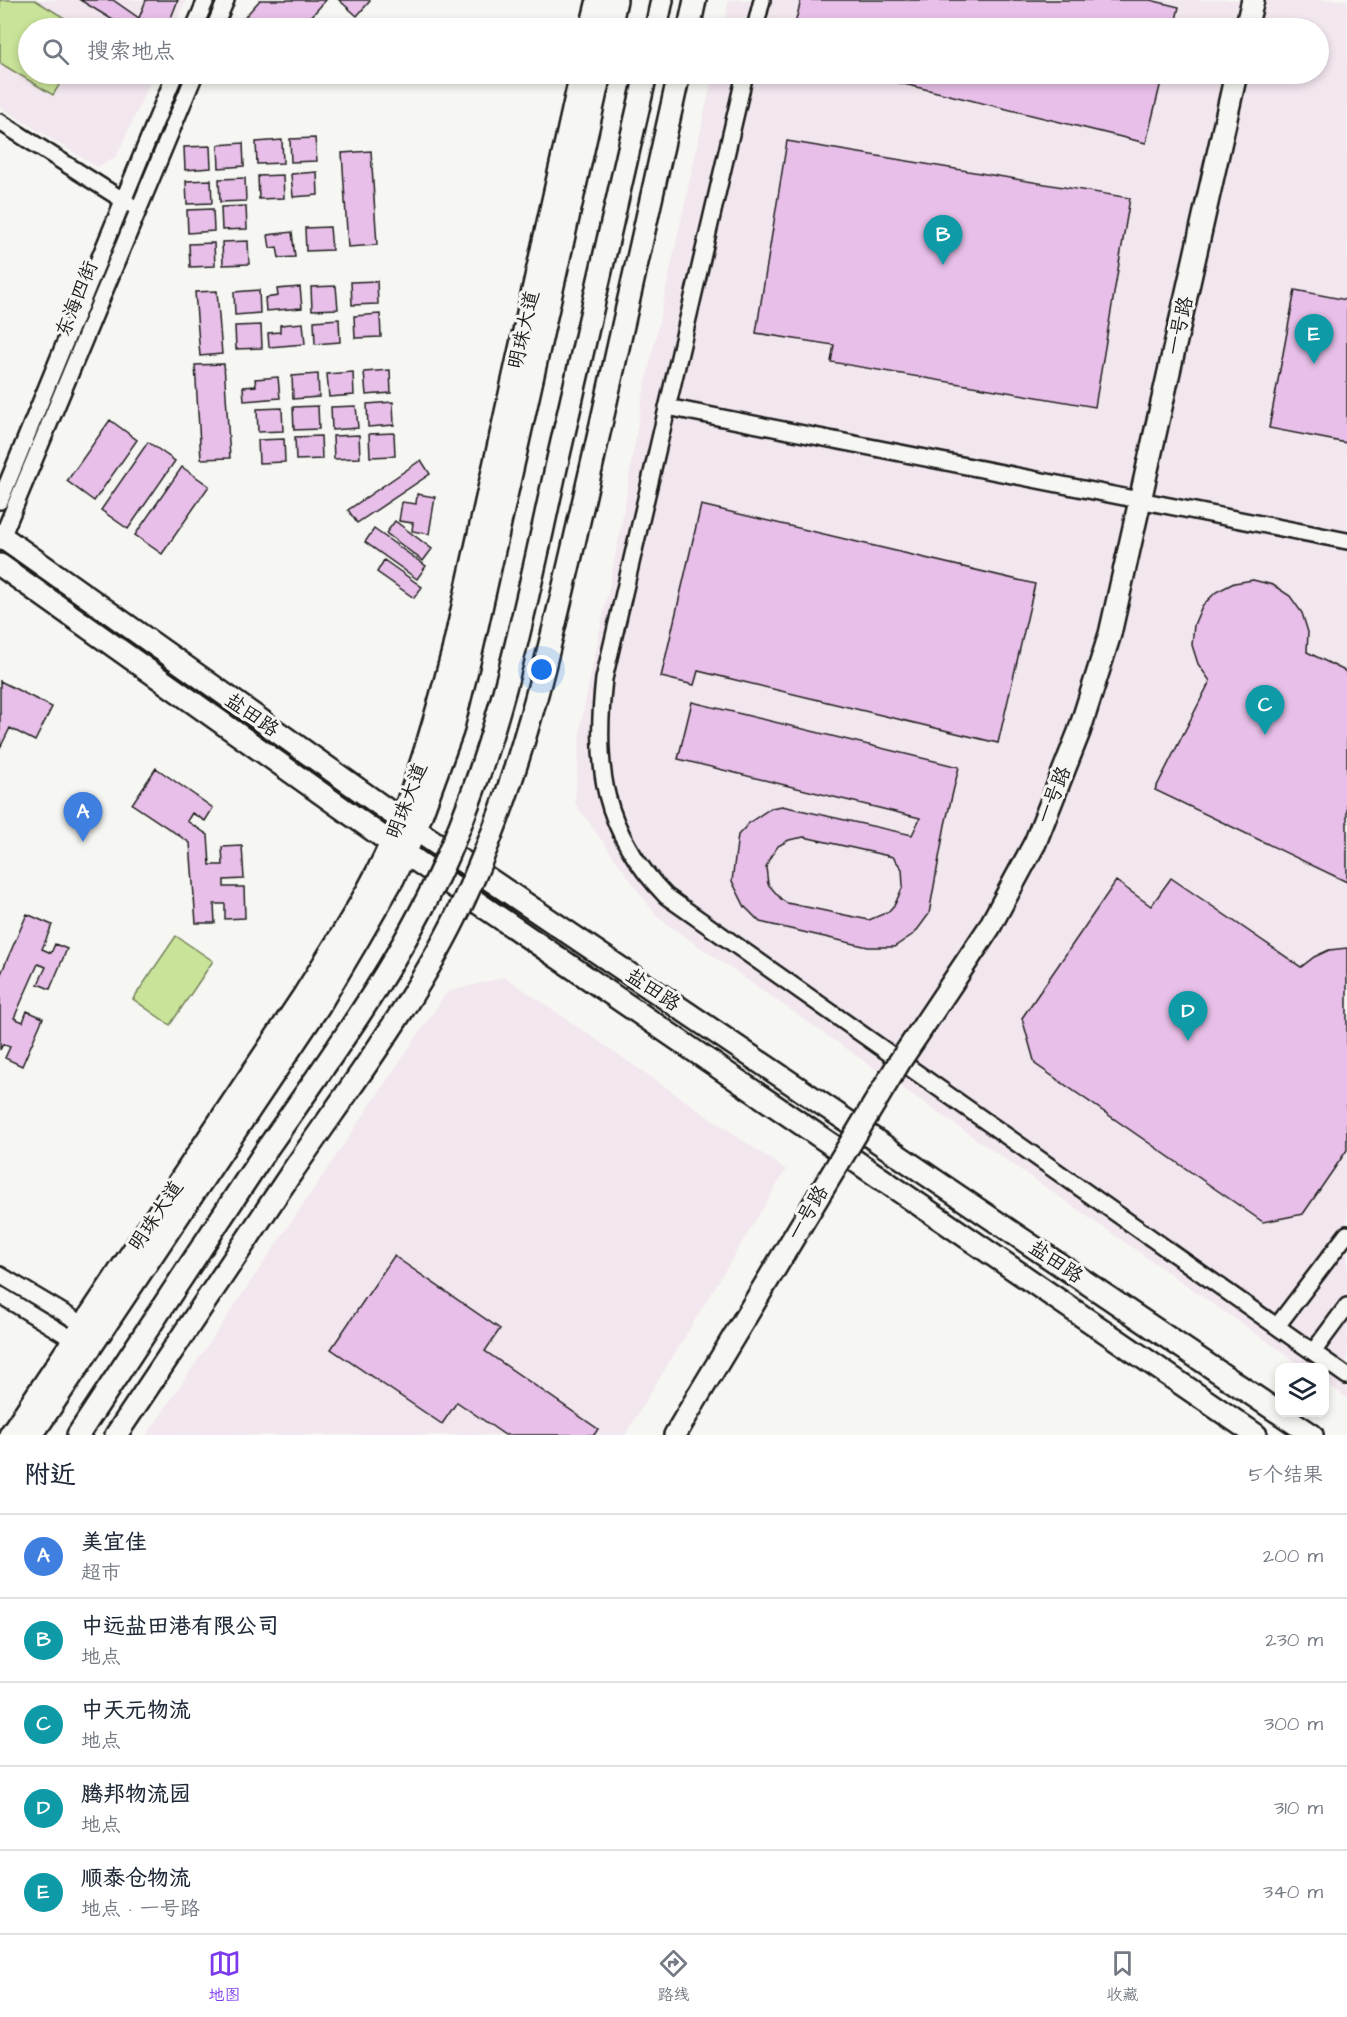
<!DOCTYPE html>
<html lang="zh">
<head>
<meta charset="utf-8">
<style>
	body { margin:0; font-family:"Architects Daughter","LXGW WenKai TC",sans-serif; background:#f6f6f7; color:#1f2937 }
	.controls { position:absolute; right:18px; bottom:18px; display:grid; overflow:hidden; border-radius:12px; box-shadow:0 3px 9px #0003 }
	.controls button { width:54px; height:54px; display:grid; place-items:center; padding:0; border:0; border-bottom:2px solid #e0e1e3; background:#fff; color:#1f2937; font:30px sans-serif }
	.you { position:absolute; left:542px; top:670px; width:21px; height:21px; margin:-15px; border:4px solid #fff; border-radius:50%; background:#1a73e8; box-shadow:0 0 0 9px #1a73e833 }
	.badge { display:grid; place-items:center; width:39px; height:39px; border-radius:50%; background:#7c3aed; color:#fff; font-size:20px; font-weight:700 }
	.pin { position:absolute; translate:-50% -50px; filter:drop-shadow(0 2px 3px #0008) }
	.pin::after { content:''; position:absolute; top:32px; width:21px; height:18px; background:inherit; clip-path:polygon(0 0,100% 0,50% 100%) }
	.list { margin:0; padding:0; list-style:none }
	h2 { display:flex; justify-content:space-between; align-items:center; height:78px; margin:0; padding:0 24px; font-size:26px }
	h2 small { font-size:20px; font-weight:400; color:#747a83 }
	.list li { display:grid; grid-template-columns:39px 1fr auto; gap:18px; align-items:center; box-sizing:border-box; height:84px; padding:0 24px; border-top:2px solid #e0e1e3 }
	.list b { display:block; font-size:22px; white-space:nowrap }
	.list p { margin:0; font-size:20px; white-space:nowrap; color:#747a83 }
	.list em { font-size:20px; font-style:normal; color:#747a83 }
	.icon { flex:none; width:33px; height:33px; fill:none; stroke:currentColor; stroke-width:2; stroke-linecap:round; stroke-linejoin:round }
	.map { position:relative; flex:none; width:1347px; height:1435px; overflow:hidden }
	.search { position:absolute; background:#fff; box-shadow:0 3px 9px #0003; left:18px; right:18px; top:18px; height:66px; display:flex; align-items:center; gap:15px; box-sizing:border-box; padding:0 21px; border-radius:33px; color:#747a83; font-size:22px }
	.sheet { height:498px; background:#fff }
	nav { display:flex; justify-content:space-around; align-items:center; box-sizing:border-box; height:84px; border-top:2px solid #e0e1e3; background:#fff; font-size:16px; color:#747a83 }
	nav a { display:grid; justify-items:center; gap:3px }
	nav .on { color:#7c3aed }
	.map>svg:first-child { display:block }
	.built { fill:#f2e6ef }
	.green { fill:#c9e399; stroke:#72805a; stroke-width:1.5 }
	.building { fill:#e7bfe8; stroke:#1c1c1c; stroke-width:1.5; fill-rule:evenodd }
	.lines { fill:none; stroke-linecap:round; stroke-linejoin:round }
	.street-casing { stroke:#1c1c1c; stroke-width:20 }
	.secondary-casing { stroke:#1c1c1c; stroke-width:26 }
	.street { stroke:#f6f6f2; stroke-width:15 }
	.secondary { stroke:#f6f6f2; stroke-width:21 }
	.secondary-bridge-casing { stroke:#1c1c1c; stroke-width:26; stroke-linecap:butt }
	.secondary-bridge { stroke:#f6f6f2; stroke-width:21 }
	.labels { text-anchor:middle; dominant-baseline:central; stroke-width:6; stroke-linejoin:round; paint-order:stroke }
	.street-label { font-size:20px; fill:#1c1c1c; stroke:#f6f6f2 }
</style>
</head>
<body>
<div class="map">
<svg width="1347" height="1435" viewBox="0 0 1347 1435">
	<rect width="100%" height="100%" fill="#f6f6f2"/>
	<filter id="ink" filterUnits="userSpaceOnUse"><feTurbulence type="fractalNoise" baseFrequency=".0167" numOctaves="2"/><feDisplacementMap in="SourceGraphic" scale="12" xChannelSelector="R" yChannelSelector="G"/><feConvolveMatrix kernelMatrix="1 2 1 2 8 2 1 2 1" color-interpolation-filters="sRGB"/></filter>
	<g filter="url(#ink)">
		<!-- built -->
		<path class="built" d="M 0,0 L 186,0 L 173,28 L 28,28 L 28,74 L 154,74 L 116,157 L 97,167 L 0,107 Z
			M 729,0 L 1347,0 L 1347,1398 L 1325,1382 L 1324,1368 L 1304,1367 L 657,917 L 575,803 L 581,723 L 620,533 L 641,405 L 713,74 L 1318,74 L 1318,28 L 723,28 Z
			M 505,977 L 786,1170 L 625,1435 L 147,1435 L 447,992 Z"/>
		<!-- green -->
		<path class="green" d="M 0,0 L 35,0 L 81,28 L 28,28 L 28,74 L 66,74 L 53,95 L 0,63 Z
			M 176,936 L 213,961 L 170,1025 L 133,999 Z"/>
		<!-- building -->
		<path class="building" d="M 80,0 L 113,0 L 139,18 L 146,0 L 178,0 L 167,28 L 126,28 Z
			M 260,0 L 326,0 L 301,28 L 235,28 Z
			M 339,0 L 369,0 L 370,1 L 357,16 Z
			M 801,0 L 1150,0 L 1179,7 L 1174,28 L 794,28 Z
			M 278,74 L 295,74 L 287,82 Z
			M 863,74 L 1163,74 L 1146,143 Z
			M 315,138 L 317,161 L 291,162 L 290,139 Z
			M 282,140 L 283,163 L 257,164 L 256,142 Z
			M 787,141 L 1130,198 L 1095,407 L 831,362 L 834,345 L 756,333 Z
			M 243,143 L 244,166 L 219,168 L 218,145 Z
			M 210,146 L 211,168 L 185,170 L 184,147 Z
			M 371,151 L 377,245 L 348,247 L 342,153 Z
			M 317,172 L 318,195 L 293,197 L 291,174 Z
			M 283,175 L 284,198 L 259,199 L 258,176 Z
			M 245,178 L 246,201 L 220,202 L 219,179 Z
			M 211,180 L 212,203 L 187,204 L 186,181 Z
			M 246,206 L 247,229 L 222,230 L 221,207 Z
			M 213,209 L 214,231 L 188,233 L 187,210 Z
			M 330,227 L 332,250 L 306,251 L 305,228 Z
			M 292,232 L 295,257 L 279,258 L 277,247 L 270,248 L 268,235 Z
			M 248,241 L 249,264 L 223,265 L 222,242 Z
			M 214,243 L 215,266 L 190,267 L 189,244 Z
			M 377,281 L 378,304 L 352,305 L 351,282 Z
			M 336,286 L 338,309 L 312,310 L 311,287 Z
			M 300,287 L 302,308 L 266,311 L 265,298 L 278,296 L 277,289 Z
			M 259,290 L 260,313 L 235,315 L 234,292 Z
			M 1295,290 L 1347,300 L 1347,443 L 1269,428 Z
			M 217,291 L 222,354 L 200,356 L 195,292 Z
			M 380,314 L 381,337 L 355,338 L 354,316 Z
			M 339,319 L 340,342 L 315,344 L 314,321 Z
			M 303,323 L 305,344 L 269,347 L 268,333 L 280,332 L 280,325 Z
			M 261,325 L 262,348 L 236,349 L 235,326 Z
			M 224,364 L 230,458 L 201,459 L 195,365 Z
			M 390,370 L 391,393 L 366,395 L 364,372 Z
			M 353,372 L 354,395 L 329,397 L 327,374 Z
			M 318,374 L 319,397 L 293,399 L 292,376 Z
			M 278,377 L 280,398 L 244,401 L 243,387 L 256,386 L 255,379 Z
			M 393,402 L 394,425 L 368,427 L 367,404 Z
			M 318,406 L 319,429 L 294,430 L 293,407 Z
			M 356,406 L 358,428 L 332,430 L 331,407 Z
			M 282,408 L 283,431 L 258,432 L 257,409 Z
			M 110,420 L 137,440 L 94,501 L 67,481 Z
			M 394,433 L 395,456 L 370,457 L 369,434 Z
			M 359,435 L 360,458 L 334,459 L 333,436 Z
			M 321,436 L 322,459 L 296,460 L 295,437 Z
			M 284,439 L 285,462 L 259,463 L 258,440 Z
			M 148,442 L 175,461 L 128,529 L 101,510 Z
			M 421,460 L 430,474 L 357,523 L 348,510 Z
			M 182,467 L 209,486 L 162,554 L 135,535 Z
			M 417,494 L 435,497 L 429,534 L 412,531 L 413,523 L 399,521 L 402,502 L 416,504 Z
			M 701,505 L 1035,584 L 998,743 L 698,671 L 694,685 L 661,677 Z
			M 395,521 L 432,549 L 423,561 L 386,533 Z
			M 374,529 L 426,566 L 417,579 L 365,542 Z
			M 384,560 L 422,587 L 414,598 L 377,572 Z
			M 1253,580 L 1273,585 L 1290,596 L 1302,613 L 1308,632 L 1307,652 L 1347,672 L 1347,882 L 1155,790 L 1210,681 L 1198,664 L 1192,645 L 1194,625 L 1202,606 L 1216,592 L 1234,583 Z
			M 0,681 L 52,707 L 35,741 L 10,728 L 0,748 Z
			M 692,702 L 959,767 L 945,825 L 929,914 L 915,933 L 894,947 L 868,947 L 760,922 L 745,907 L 732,881 L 738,835 L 750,822 L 771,808 L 782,806 L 912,835 L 920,818 L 678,759 ZM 804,837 L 893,857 L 902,869 L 903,886 L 895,904 L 888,912 L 869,920 L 787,903 L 781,899 L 768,884 L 766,867 L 771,856 L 778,846 L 789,840 Z
			M 156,768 L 213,808 L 205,821 L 192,813 L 187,821 L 208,835 L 210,865 L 223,865 L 222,847 L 242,846 L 244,879 L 224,880 L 224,887 L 244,887 L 245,918 L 225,919 L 225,904 L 214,904 L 215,923 L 196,923 L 190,843 L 132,804 Z
			M 1171,878 L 1301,967 L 1314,957 L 1329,950 L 1347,948 L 1347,1150 L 1303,1214 L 1263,1222 L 1035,1064 L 1022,1018 L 1116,881 L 1151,906 Z
			M 27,914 L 52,925 L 42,949 L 51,953 L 55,944 L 67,949 L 50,989 L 38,984 L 46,967 L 38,964 L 14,1018 L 23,1022 L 27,1011 L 43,1018 L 22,1066 L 5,1058 L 10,1047 L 3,1044 L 0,1050 L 0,976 Z
			M 394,1256 L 500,1329 L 485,1351 L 598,1429 L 594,1435 L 505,1435 L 457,1402 L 442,1424 L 331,1349 Z"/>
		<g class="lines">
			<defs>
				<path id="street" d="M 194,28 L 206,0
					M 214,28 L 226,0
					M 755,28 L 762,0
					M 745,74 L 604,679 C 594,767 602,830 666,896 L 1347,1376
					M 0,122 L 129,204
					M 667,407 L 1347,541
					M 0,501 L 175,74
					M 0,542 L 195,74
					M 0,1275 L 84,1325
					M 0,1295 L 74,1340
					M 1277,1326 L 1347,1234
					M 1313,1352 L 1347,1306"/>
				<path id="secondary" d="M 591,28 L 598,0
					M 610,28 L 616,0
					M 656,28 L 662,0
					M 689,28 L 695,0
					M 1246,28 L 1253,0
					M 558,459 L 646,74
					M 591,469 L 679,74
					M 0,535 L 400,819 L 1312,1435
					M 0,565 L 405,853 L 1256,1435
					M 1035,843 L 1079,732 L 1110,634 L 1236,74
					M 10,1435 L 304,995 C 334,946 368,896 391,843 C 418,781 436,717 453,651 L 581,74
					M 32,1435 L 319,1006 L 358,940 L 393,879 L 416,829 L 452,731 L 470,658 L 600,74
					M 78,1435 L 266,1150
					M 116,1435 L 292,1172
					M 675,1435 L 698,1396"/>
			</defs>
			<!-- street casing -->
			<use href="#street" class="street-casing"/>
			<!-- secondary casing -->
			<use href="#secondary" class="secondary-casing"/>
			<!-- street -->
			<use href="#street" class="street"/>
			<!-- secondary -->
			<use href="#secondary" class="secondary"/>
			<defs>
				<path id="secondary-bridge" d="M 266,1150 C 326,1064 388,980 434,885 C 499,751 526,603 558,459
					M 292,1172 C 352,1084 419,997 464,900 C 528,763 557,615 591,469
					M 698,1396 L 900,1061 L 989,928 L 1035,843"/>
			</defs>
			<!-- secondary-bridge casing -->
			<use href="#secondary-bridge" class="secondary-bridge-casing"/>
			<!-- secondary-bridge -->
			<use href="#secondary-bridge" class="secondary-bridge"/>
		</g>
	</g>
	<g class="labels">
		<!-- street labels -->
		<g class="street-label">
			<text transform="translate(77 299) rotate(-68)">东海四街</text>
			<text transform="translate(1180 326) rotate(-77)">一号路</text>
			<text transform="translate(524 330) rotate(-77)">明珠大道</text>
			<text transform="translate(252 715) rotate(35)">盐田路</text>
			<text transform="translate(1054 795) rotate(-68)">一号路</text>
			<text transform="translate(407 801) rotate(-69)">明珠大道</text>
			<text transform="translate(653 990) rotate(34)">盐田路</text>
			<text transform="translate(808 1213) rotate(-59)">一号路</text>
			<text transform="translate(156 1216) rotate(-56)">明珠大道</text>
			<text transform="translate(1056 1262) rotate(34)">盐田路</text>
		</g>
	</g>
</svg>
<div class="controls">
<button><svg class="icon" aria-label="layers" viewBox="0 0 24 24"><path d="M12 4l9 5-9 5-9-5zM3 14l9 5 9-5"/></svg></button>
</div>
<div class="you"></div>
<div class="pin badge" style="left:83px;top:842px;background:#3f7fe0">A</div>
<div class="pin badge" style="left:943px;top:265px;background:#0f9aa8">B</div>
<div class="pin badge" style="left:1265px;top:735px;background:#0f9aa8">C</div>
<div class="pin badge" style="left:1188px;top:1041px;background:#0f9aa8">D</div>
<div class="pin badge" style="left:1314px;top:364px;background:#0f9aa8">E</div>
<div class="search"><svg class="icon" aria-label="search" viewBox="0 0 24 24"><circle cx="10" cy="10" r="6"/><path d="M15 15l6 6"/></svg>搜索地点</div>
</div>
<section class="sheet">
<h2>附近<small>5个结果</small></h2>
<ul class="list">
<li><span class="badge" style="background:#3f7fe0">A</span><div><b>美宜佳</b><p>超市</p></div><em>200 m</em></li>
<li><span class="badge" style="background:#0f9aa8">B</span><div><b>中远盐田港有限公司</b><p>地点</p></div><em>230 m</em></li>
<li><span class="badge" style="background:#0f9aa8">C</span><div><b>中天元物流</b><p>地点</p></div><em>300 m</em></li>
<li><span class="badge" style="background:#0f9aa8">D</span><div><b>腾邦物流园</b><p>地点</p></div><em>310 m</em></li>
<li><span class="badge" style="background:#0f9aa8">E</span><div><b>顺泰仓物流</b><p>地点 · 一号路</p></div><em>340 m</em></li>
</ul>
</section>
<nav>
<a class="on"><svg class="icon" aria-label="map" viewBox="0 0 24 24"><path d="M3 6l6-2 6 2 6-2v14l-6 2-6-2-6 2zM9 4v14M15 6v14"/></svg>地图</a>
<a><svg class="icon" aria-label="directions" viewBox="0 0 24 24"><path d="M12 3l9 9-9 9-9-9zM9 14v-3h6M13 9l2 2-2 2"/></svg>路线</a>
<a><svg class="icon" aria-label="saved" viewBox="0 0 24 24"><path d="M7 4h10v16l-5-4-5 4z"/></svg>收藏</a>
</nav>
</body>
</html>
